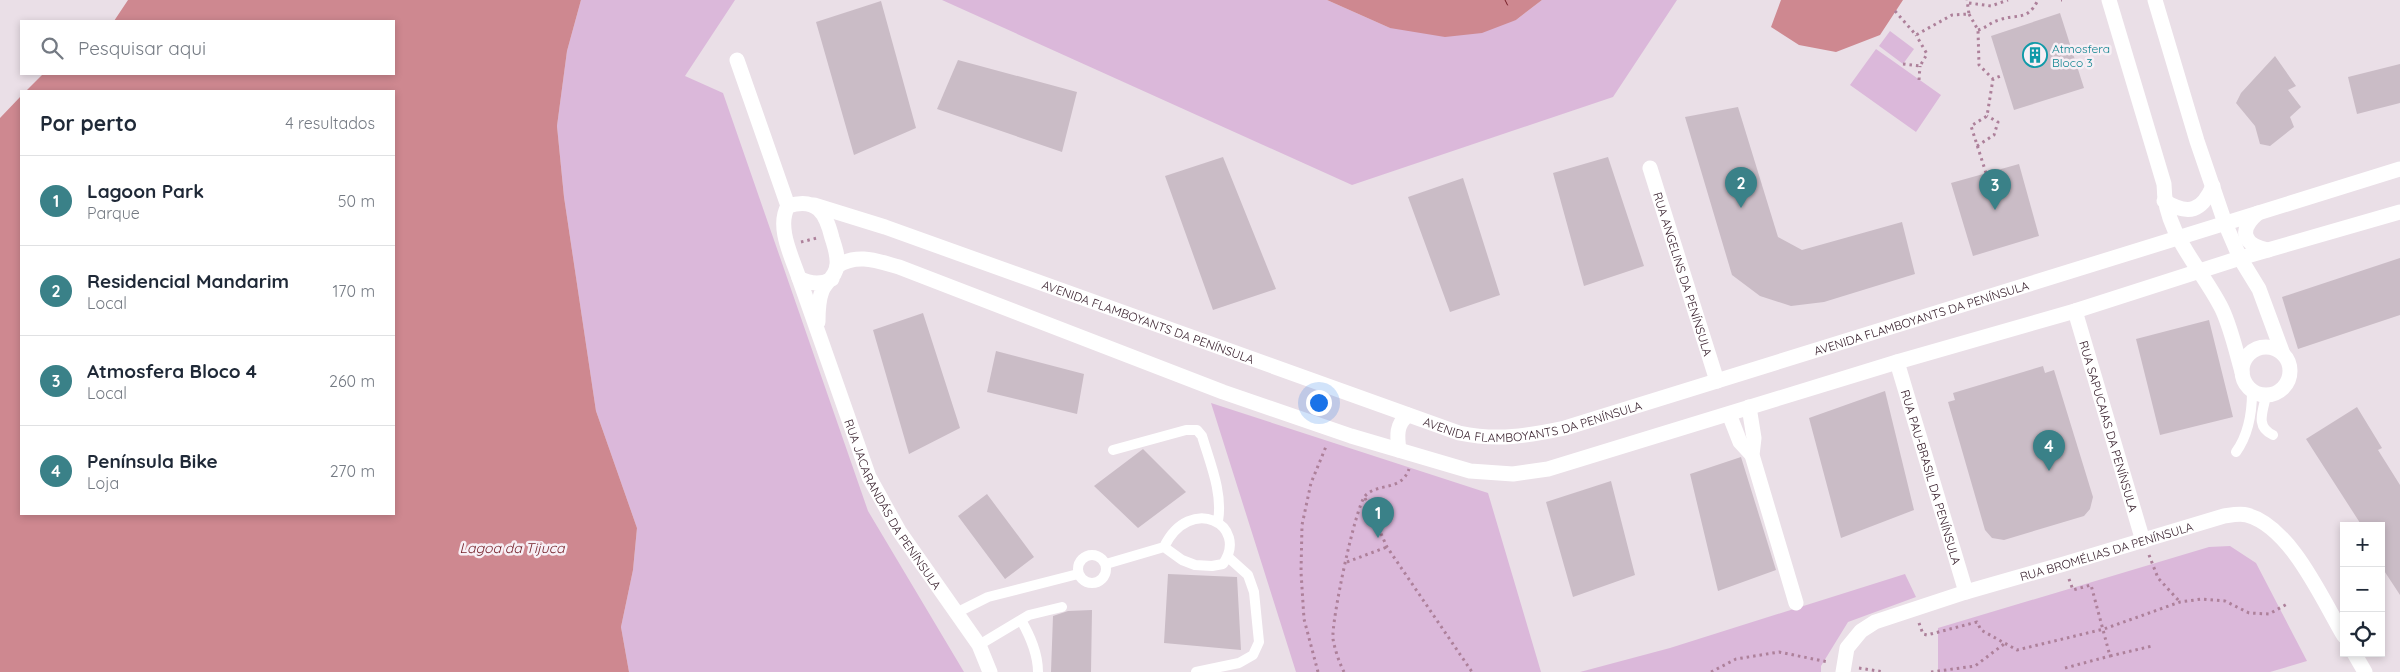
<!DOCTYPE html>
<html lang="pt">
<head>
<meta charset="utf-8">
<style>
	body { margin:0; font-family:Quicksand,sans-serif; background:#f2f2f3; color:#1f2937 }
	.controls { position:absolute; right:15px; bottom:15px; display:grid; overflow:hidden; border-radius:0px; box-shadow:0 2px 8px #0003 }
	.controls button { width:45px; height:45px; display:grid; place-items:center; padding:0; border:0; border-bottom:1px solid #e0e1e3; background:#fff; color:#1f2937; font:25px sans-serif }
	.you { position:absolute; left:1318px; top:402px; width:18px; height:18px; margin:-12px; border:4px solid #fff; border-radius:50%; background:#1a73e8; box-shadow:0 0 0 8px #1a73e833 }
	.badge { display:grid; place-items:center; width:32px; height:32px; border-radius:50%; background:#3a8188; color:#fff; font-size:16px; font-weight:700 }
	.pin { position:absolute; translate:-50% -41px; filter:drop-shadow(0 1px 2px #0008) }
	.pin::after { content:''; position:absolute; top:26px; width:18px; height:15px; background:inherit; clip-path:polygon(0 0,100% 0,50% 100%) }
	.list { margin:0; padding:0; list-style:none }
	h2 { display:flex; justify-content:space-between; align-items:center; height:65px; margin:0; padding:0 20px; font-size:21px }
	h2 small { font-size:16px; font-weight:400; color:#747a83 }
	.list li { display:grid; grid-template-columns:32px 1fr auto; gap:15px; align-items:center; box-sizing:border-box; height:90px; padding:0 20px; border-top:1px solid #e0e1e3 }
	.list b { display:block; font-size:19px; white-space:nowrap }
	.list p { margin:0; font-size:16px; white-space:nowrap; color:#747a83 }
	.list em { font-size:16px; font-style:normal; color:#747a83 }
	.icon { flex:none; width:28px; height:28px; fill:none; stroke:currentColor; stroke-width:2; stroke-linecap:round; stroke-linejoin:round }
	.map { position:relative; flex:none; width:2400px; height:672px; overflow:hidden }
	.search { position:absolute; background:#fff; box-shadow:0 2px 8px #0003; left:20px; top:20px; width:375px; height:55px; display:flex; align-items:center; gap:12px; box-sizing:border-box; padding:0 18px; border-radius:0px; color:#747a83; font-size:19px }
	.panel { position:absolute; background:#fff; box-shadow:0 2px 8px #0003; left:20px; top:90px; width:375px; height:425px; border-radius:0px }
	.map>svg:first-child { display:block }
	.green { fill:#dbb8da }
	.water { fill:#ce8890 }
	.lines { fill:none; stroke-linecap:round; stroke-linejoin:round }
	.ferry { stroke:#731d26; stroke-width:1; stroke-dasharray:6 5; stroke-linecap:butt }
	.building { fill:#cabcc6 }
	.path { stroke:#ad809a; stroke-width:3; stroke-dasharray:2.5 4; stroke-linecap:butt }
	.lane { stroke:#fff; stroke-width:10 }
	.street { stroke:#fff; stroke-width:15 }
	.labels { text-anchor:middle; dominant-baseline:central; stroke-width:5; stroke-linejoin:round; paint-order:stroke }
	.culture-label { font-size:12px; fill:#0d838f; stroke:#f7eff5; text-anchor:start }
	.street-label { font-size:12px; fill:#39212e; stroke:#f7eff5 }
	.water-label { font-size:14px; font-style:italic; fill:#731d26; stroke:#f7eff5 }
</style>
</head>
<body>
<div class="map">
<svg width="2400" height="672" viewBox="0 0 2400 672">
	<rect width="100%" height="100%" fill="#eadfe7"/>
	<!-- green -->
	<path class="green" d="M 581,0 L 735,0 L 685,76 L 723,93 L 868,511 L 964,672 L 629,672 L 621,627 L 633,570 L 637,528 L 596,411 L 564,197 L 557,126 L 567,51 Z
		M 942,0 L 1327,0 L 1390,28 L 1516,20 L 1542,0 L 1677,0 L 1613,97 L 1352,185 Z
		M 1890,31 L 1914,49 L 1903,64 L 1879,46 Z
		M 1876,49 L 1941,95 L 1916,132 L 1850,85 Z
		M 1211,403 L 1488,493 L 1541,672 L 1296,672 Z
		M 2230,546 L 2256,563 L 2307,661 L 2270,672 L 1938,672 L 1938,628 L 2209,547 Z
		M 1905,574 L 1916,597 L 1848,622 L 1821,666 L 1821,672 L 1580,672 L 1670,648 Z"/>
	<!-- water -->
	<path class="water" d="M 128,0 L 581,0 L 567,51 L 557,126 L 564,197 L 596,411 L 637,528 L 633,570 L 621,627 L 629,672 L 0,672 L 0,118 L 21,96 L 21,514 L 394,514 L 394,91 L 26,91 L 43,74 L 394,74 L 394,21 L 114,21 Z
		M 1327,0 L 1542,0 L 1516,20 L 1482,33 L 1445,37 L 1390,28 Z
		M 1781,0 L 1903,0 L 1880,35 L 1836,52 L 1799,45 L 1771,27 Z"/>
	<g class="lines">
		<!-- ferry -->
		<path class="ferry" d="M 1505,0 L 1508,6"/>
	</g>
	<!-- building -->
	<path class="building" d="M 881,1 L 916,128 L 854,155 L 816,22 Z
		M 2060,13 L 2084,88 L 2014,110 L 1991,36 Z
		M 2275,56 L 2296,86 L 2288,90 L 2301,107 L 2290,117 L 2294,127 L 2270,146 L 2260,144 L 2255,126 L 2236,103 L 2241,93 Z
		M 958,60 L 1077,92 L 1062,152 L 937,109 Z
		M 2400,64 L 2400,103 L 2357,114 L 2348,77 Z
		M 1738,107 L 1778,237 L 1802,250 L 1902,222 L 1915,274 L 1824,302 L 1791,306 L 1760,296 L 1732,275 L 1685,117 Z
		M 1223,157 L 1276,289 L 1213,310 L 1165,176 Z
		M 1608,157 L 1644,266 L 1584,286 L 1553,173 Z
		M 2019,164 L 2039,236 L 1973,256 L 1951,183 Z
		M 1463,178 L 1500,295 L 1450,312 L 1408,197 Z
		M 2400,258 L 2400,315 L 2298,349 L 2282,297 Z
		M 923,313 L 960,428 L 909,454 L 873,330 Z
		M 2209,320 L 2233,417 L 2160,435 L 2136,339 Z
		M 996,351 L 1084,374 L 1077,414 L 987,392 Z
		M 2043,366 L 2045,373 L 2054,370 L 2093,497 L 2090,509 L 2084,516 L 2004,540 L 1992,538 L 1985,530 L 1948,402 L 1955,400 L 1953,393 Z
		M 1885,391 L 1914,510 L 1841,538 L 1809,418 Z
		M 2357,407 L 2382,448 L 2378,450 L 2400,485 L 2400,595 L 2381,566 L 2381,526 L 2362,526 L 2306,439 Z
		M 1143,449 L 1186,492 L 1138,528 L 1094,486 Z
		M 1741,457 L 1776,570 L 1718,591 L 1690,474 Z
		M 1611,481 L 1635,575 L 1573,597 L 1546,502 Z
		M 987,494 L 1034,557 L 1005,579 L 958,516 Z
		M 1168,574 L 1237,577 L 1241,650 L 1164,643 Z
		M 1092,610 L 1091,672 L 1051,672 L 1053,616 L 1068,611 Z"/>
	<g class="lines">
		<!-- path -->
		<path class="path" d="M 2061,0 L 2062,0
			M 1969,3 L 1991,6 L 2008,0
			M 1895,11 L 1916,35 L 1952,15 L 1969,14 L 1967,0
			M 1969,14 L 1978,30 L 1979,65 L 1993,79 L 2003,75
			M 1978,30 C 1986,28 1991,22 1999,20 C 2018,13 2027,22 2038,0
			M 1903,64 L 1920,66 L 1927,54 L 1916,35
			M 1919,80 L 1920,66
			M 1977,146 L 1994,135 L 1998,122 L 1987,116
			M 1986,173 L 1971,126 L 1987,116 L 1993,79
			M 801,242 L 817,238
			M 1365,498 L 1387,547 L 1472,672
			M 2149,555 L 2158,578 L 2180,602
			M 1347,562 L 1387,547
			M 2069,579 L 2073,590 L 2091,585 L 2110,656 L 2152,646
			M 1919,623 L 1923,634 L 1927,635 L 1977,622 L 1981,630 L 2017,650 L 2104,629 L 2180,602 L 2202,599 L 2225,601 L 2249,613 L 2269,614 L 2289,603
			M 1859,668 L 1884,672
			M 2065,668 L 2110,656
			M 1318,672 L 1304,619 L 1301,572 L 1302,525 L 1311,483 L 1327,444
			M 1344,672 C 1339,662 1335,650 1333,639 C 1331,622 1355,508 1365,496 C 1378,482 1401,492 1409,469
			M 1711,672 L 1736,659 L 1779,652 L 1828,662
			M 1931,672 L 1975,666 L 2004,644"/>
		<!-- lane -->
		<path class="lane" d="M 2266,396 C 2263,411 2255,427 2273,435
			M 1113,450 L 1186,430 L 1197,430 L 1202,436 C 1210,463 1223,493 1218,521
			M 2236,452 C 2249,434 2252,413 2252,392
			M1078 569a14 14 0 1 1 28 0a14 14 0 1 1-28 0Z
			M 1106,564 L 1164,547 L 1182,560 L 1195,565 L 1212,566 L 1223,564 C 1250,525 1190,493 1164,547
			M 958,612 L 988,597 L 1078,574
			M 1021,620 C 1030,636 1038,653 1038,672
			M 979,645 L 1029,615 L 1062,607
			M 1196,672 L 1239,663 L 1253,655 L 1259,642 L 1254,592 L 1248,575 L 1228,557"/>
		<!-- street -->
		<g class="street">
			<path d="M 2109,0 L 2164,184 C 2164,234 2201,267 2222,309 C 2231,328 2236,351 2242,372"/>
			<path d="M 2155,0 L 2197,141 L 2225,223 L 2240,258 L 2259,289 L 2283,354"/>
			<path d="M 737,60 L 788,206"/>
			<path id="s1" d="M 1650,168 L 1717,381"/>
			<path d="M 2164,201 C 2189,216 2202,211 2213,186"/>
			<path id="s2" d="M 814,205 L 885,227 L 1459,433 C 1498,441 1527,436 1565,428 L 2400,169"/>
			<path d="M 2258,213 C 2238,230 2243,245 2268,250"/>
			<path d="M 837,266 C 858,253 877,261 899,267 L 1223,392 L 1351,436 L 1470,471 L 1513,474 L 1548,469 L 1897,362 L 2075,311 L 2240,258 L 2400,212"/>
			<path id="s3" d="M 799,278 L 869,477 L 899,531 L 979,645 L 990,672"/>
			<path id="s4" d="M 2075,311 L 2143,541"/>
			<path d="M 818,322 C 818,312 818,301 822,291 C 826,281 836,277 837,265 C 838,256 835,247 832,238 C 826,213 817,197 788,206 C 776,227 792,257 799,278 C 810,284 821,285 832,279"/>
			<circle cx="2266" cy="371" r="24"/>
			<path id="s5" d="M 1897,362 L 1966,592"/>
			<path d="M 1749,407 L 1754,438 L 1752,455 L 1796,603"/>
			<path d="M 1729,414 L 1740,442 L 1752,455"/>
			<path d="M 1399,450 C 1397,436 1396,424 1408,415"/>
			<path d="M 2354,653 L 2365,672"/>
			<path id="s6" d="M 1843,672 L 1847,648 L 1861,631 L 1875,622 L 1966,592 L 2064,564 L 2224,516 C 2231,515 2240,513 2247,515 C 2291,527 2322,599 2344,636"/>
		</g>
	</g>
	<!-- icons -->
	<defs>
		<symbol id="building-ring" viewBox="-11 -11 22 22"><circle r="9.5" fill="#f7eff5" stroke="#0f9aa8" stroke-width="1.5"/><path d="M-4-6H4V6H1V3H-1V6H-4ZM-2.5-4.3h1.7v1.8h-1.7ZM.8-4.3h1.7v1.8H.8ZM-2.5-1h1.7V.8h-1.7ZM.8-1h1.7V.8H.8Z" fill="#0f9aa8"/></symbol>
	</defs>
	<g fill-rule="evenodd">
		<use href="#building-ring" x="2021" y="41" width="28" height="28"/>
	</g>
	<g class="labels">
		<!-- culture labels -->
		<g class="culture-label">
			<text x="2052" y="48">Atmosfera<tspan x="2052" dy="14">Bloco 3</tspan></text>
		</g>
		<!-- street labels -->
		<g class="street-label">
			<text stroke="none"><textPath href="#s1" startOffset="111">RUA ANGELINS DA PENÍNSULA</textPath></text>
			<text stroke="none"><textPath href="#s2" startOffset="1164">AVENIDA FLAMBOYANTS DA PENÍNSULA</textPath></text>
			<text stroke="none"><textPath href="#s2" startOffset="354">AVENIDA FLAMBOYANTS DA PENÍNSULA</textPath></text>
			<text stroke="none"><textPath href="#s2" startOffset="759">AVENIDA FLAMBOYANTS DA PENÍNSULA</textPath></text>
			<text stroke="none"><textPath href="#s4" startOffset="120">RUA SAPUCAIAS DA PENÍNSULA</textPath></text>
			<text stroke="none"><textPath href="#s5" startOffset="120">RUA PAU-BRASIL DA PENÍNSULA</textPath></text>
			<text stroke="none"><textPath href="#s3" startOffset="246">RUA JACARANDÁS DA PENÍNSULA</textPath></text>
			<text stroke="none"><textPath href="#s6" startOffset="305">RUA BROMÉLIAS DA PENÍNSULA</textPath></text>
		</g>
		<!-- water labels -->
		<g class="water-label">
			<text x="512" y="548">Lagoa da Tijuca</text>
		</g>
	</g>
</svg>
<div class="controls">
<button>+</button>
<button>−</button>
<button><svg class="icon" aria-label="locate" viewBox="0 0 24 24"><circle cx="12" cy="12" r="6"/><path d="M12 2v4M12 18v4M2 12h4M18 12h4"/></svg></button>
</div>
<div class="you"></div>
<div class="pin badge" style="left:1378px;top:538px">1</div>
<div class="pin badge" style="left:1741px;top:208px">2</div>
<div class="pin badge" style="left:1995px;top:210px">3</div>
<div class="pin badge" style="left:2049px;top:471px">4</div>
<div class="search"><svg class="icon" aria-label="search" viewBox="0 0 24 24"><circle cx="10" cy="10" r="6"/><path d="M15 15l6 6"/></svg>Pesquisar aqui</div>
<section class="panel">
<h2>Por perto<small>4 resultados</small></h2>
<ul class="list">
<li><span class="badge">1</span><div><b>Lagoon Park</b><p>Parque</p></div><em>50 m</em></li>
<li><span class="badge">2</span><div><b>Residencial Mandarim</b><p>Local</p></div><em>170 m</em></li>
<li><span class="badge">3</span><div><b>Atmosfera Bloco 4</b><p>Local</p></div><em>260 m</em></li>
<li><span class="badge">4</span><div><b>Península Bike</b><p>Loja</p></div><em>270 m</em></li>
</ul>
</section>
</div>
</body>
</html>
